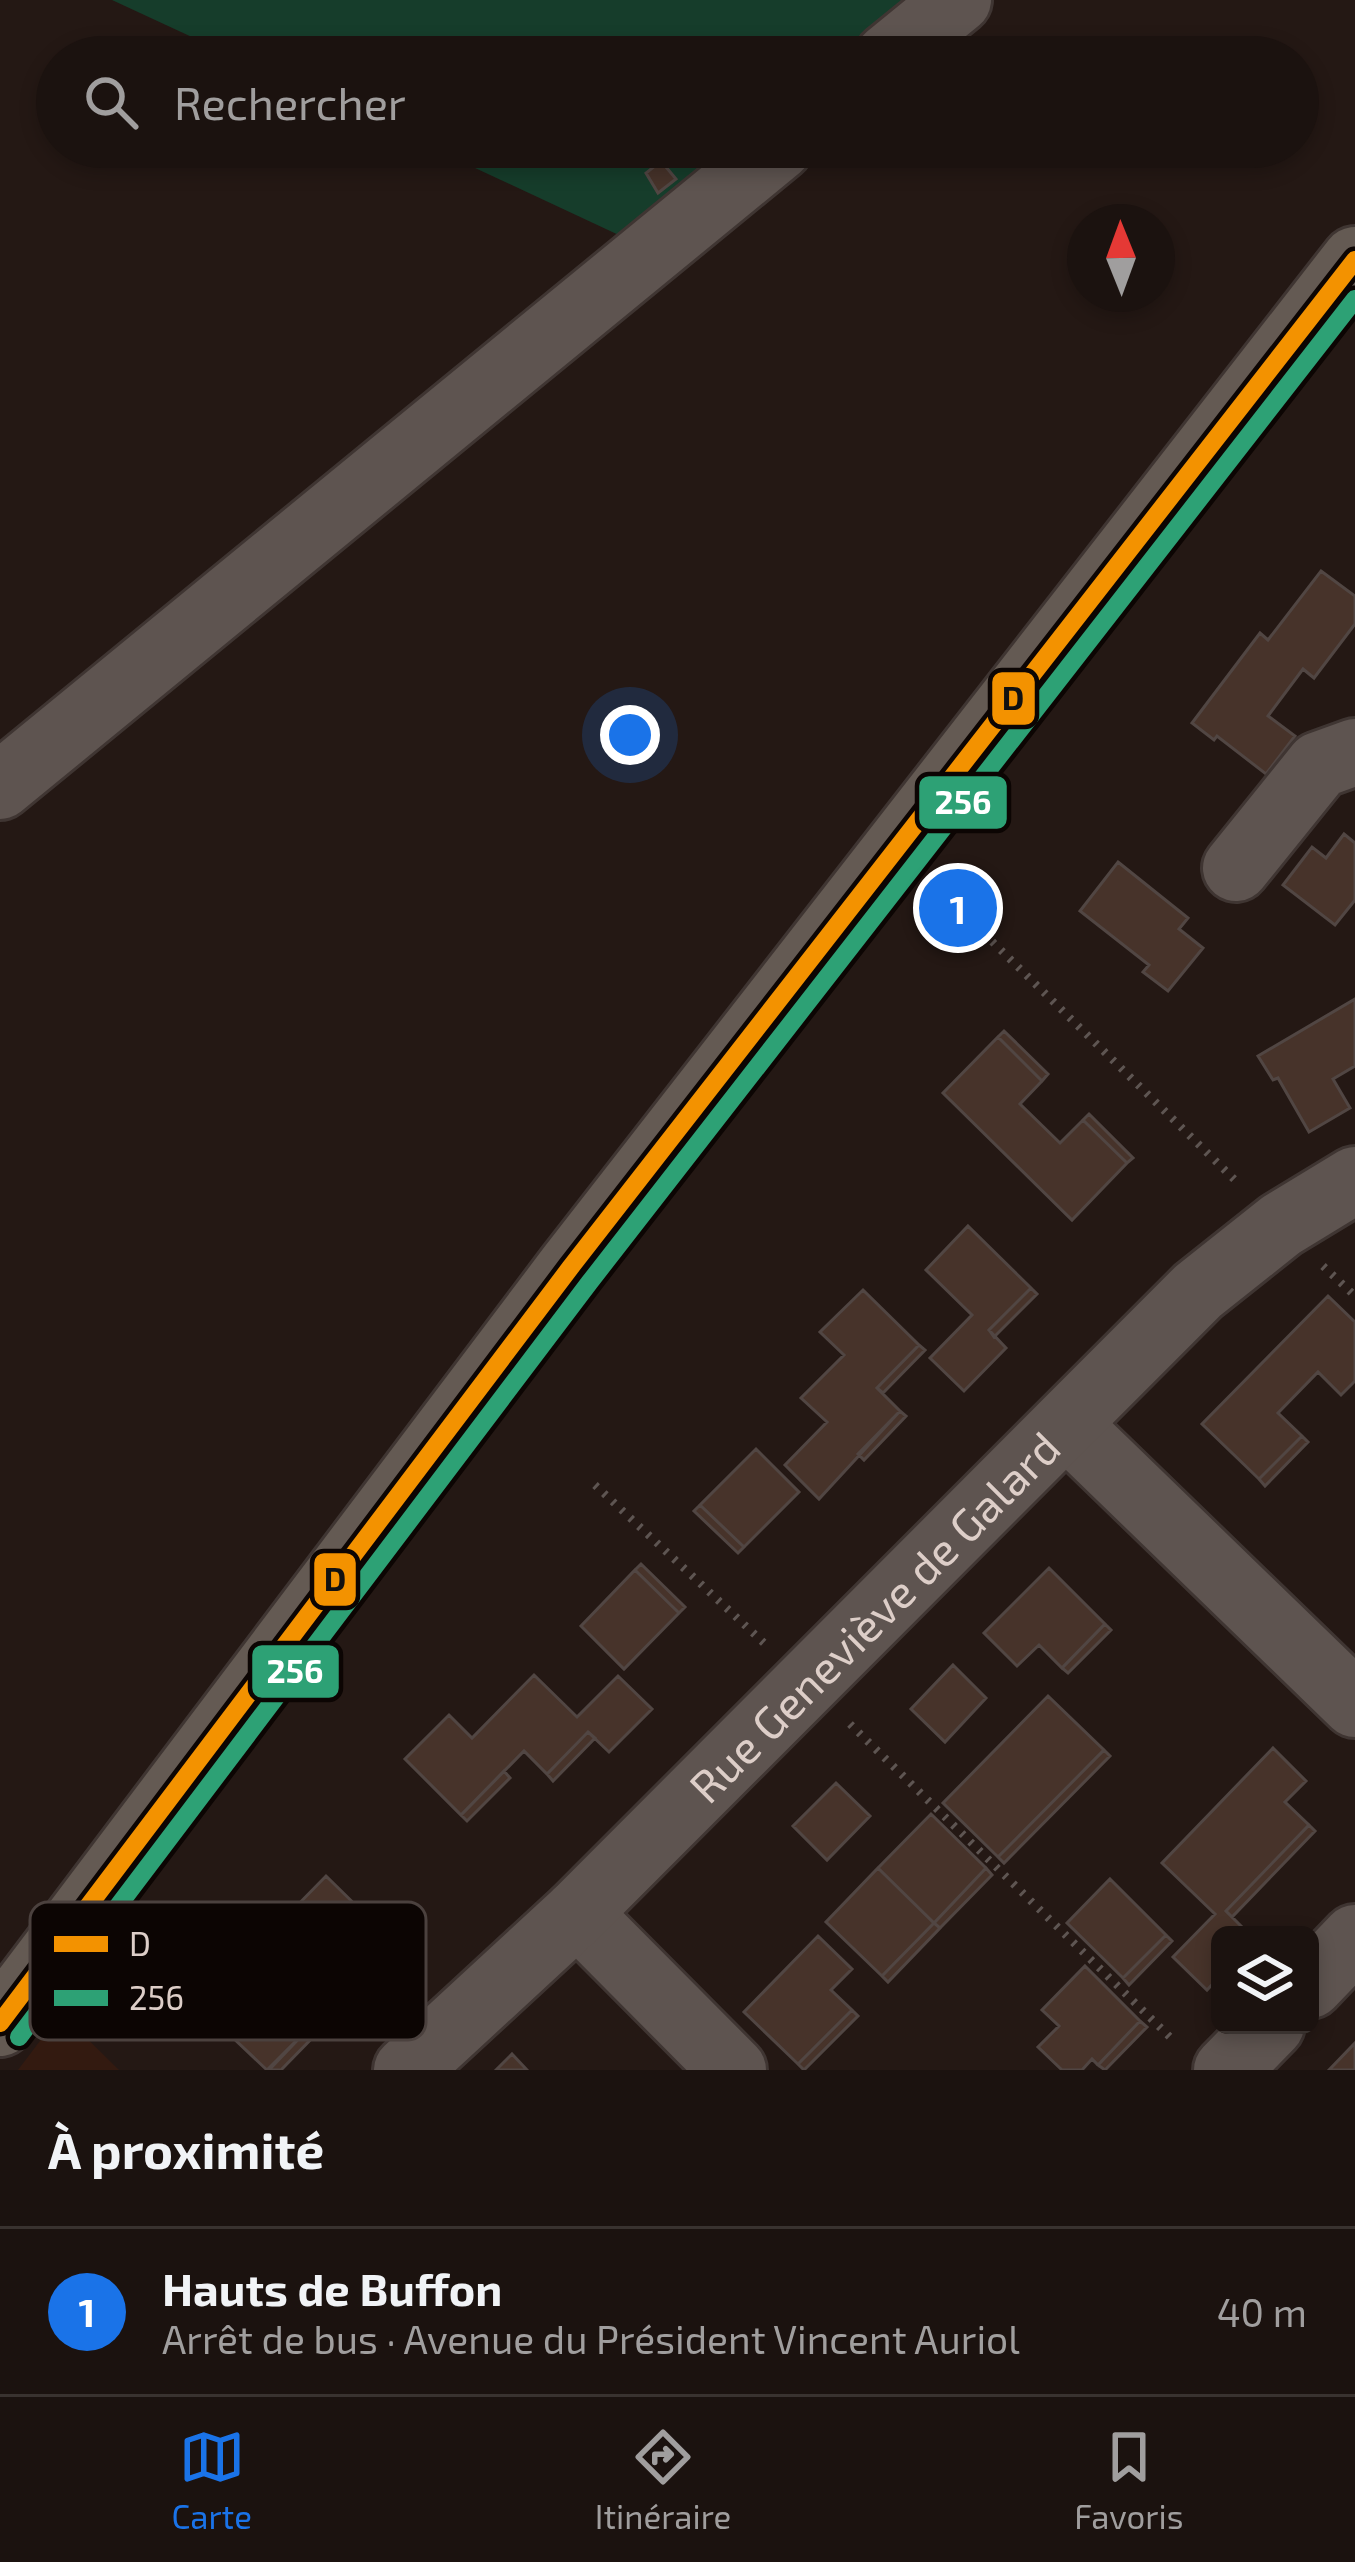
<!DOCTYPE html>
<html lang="fr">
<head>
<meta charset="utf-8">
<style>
	body { margin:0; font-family:"Exo 2",sans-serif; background:#28201d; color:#f1f3f6 }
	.controls { position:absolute; right:36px; bottom:36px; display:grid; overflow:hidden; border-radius:18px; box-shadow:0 6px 18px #0003 }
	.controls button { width:108px; height:108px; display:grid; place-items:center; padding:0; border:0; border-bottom:3px solid #39322f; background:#1b120f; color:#f1f3f6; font:60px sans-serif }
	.compass { position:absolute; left:1067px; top:204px; width:108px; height:108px; border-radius:50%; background:#1b120f; box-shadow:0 6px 18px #0003; rotate:359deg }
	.you { position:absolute; left:630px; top:735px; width:42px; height:42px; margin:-30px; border:9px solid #fff; border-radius:50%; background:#1a73e8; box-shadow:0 0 0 18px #1a73e833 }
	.badge { display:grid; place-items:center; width:78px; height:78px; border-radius:50%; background:#1a73e8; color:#fff; font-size:39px; font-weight:700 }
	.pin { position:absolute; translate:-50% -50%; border:6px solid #fff; box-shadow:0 3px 12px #0006 }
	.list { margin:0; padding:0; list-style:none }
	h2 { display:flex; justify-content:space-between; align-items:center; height:156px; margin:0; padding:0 48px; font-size:51px }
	h2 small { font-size:39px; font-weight:400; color:#a09e9e }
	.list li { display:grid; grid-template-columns:78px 1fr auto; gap:36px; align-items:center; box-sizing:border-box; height:168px; padding:0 48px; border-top:3px solid #39322f }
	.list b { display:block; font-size:45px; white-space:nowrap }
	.list p { margin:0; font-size:39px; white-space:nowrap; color:#a09e9e }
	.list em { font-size:39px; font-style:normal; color:#a09e9e }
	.icon { flex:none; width:66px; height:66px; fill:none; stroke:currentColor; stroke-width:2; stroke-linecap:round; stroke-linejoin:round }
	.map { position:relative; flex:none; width:1355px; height:2070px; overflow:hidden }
	.search { position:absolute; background:#1b120f; box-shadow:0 6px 18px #0003; left:36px; right:36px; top:36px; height:132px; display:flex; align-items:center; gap:30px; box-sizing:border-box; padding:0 42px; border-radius:66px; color:#a09e9e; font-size:45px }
	.sheet { height:324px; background:#1b120f }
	nav { display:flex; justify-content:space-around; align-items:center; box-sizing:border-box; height:168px; border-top:3px solid #39322f; background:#1b120f; font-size:33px; color:#a09e9e }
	nav a { display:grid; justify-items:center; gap:6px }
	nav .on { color:#1a73e8 }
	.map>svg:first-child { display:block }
	.built { fill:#331a10 }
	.green { fill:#163d2b }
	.building { fill:#47332a; stroke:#514643; stroke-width:3 }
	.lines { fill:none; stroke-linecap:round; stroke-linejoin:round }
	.street-casing { stroke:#3f3532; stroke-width:72 }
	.secondary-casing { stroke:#3f3532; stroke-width:72 }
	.path { stroke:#5e5552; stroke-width:8; stroke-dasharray:3 9; stroke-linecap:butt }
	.street { stroke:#5e5450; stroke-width:66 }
	.secondary { stroke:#645a53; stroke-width:66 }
	.bus-1-casing { stroke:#0c0503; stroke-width:27 }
	.bus-2-casing { stroke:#0c0503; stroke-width:27 }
	.bus-1 { stroke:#f39200; stroke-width:18 }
	.bus-2 { stroke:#2da175; stroke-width:18 }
	.labels { text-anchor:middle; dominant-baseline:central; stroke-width:10; stroke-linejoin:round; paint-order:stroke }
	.street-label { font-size:45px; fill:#ddcec8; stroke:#0c0503 }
	.key { fill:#0c0503; stroke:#4b413e; stroke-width:3 }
	.key-label { font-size:33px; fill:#ddcec8 }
	.line-badge { stroke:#0c0503; stroke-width:4.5 }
	.badge-label { font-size:33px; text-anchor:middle; font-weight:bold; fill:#fff }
	.pale-badge-label { font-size:33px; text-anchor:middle; font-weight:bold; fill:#111 }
</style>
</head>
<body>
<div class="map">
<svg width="1355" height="2070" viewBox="0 0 1355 2070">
	<rect width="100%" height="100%" fill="#241814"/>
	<!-- built -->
	<path class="built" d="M 61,2013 L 119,2070 L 18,2070 Z"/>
	<!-- green -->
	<path class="green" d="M 112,0 L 910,0 L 841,57 L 235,57 Z
		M 430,147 L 732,147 L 623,237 Z"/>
	<!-- building -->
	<path class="building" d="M 661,161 L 676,179 L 658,193 L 646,173 Z
		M 1321,571 L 1355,596 L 1355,624 L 1314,678 L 1303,669 L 1268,716 L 1295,736 L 1266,774 L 1217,736 L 1214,740 L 1192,723 L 1260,633 L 1268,640 Z
		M 1344,834 L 1355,843 L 1355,900 L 1335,925 L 1283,885 L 1312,847 L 1326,858 Z
		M 1118,862 L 1188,918 L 1179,929 L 1203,948 L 1168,991 L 1143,972 L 1149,965 L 1080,911 Z
		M 1355,999 L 1355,1066 L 1333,1079 L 1350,1108 L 1309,1132 L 1278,1078 L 1273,1080 L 1258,1056 Z
		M 1004,1031 L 1048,1074 L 1042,1081 L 998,1037 Z
		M 998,1037 L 1042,1081 L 1020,1104 L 1060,1143 L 1083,1120 L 1127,1163 L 1072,1220 L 943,1093 Z
		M 1089,1114 L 1133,1158 L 1127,1163 L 1083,1120 Z
		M 968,1226 L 1031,1288 L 989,1330 L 1006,1348 L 964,1391 L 930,1358 L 972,1315 L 926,1270 Z
		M 1031,1288 L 1037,1294 L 994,1337 L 989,1330 Z
		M 863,1290 L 919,1345 L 877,1388 L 900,1411 L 819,1499 L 785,1465 L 827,1422 L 801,1398 L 844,1355 L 820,1332 Z
		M 1328,1296 L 1355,1322 L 1355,1381 L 1341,1395 L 1318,1372 L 1278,1413 L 1302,1436 L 1259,1479 L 1202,1424 Z
		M 919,1345 L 925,1350 L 883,1393 L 877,1388 Z
		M 900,1411 L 906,1416 L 864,1460 L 858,1454 Z
		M 1302,1436 L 1308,1442 L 1265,1486 L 1259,1479 Z
		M 756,1449 L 799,1492 L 744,1547 L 700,1505 Z
		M 700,1505 L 744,1547 L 738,1553 L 694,1511 Z
		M 641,1564 L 685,1607 L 679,1613 L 635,1570 Z
		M 1049,1568 L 1105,1624 L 1062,1668 L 1039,1645 L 1017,1666 L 984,1633 Z
		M 635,1570 L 679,1613 L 624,1669 L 581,1626 Z
		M 1105,1624 L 1111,1630 L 1068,1673 L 1062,1668 Z
		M 953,1665 L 986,1698 L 945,1742 L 911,1709 Z
		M 534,1675 L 577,1717 L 618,1676 L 652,1709 L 609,1752 L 588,1732 L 547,1774 L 524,1751 L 461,1815 L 405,1759 L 449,1715 L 472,1738 Z
		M 1048,1696 L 1104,1750 L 998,1857 L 943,1803 Z
		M 588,1732 L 595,1738 L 553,1781 L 547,1774 Z
		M 1273,1748 L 1306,1781 L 1285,1802 L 1309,1825 L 1226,1911 L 1250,1935 L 1220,1935 L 1220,1976 L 1207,1990 L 1173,1957 L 1215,1914 L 1162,1863 Z
		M 1104,1750 L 1110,1756 L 1004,1863 L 998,1857 Z
		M 504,1771 L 510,1778 L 467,1821 L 461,1815 Z
		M 836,1783 L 870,1816 L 827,1860 L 793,1826 Z
		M 931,1814 L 986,1868 L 934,1923 L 878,1868 Z
		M 1309,1825 L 1315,1831 L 1232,1917 L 1226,1911 Z
		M 878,1868 L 934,1923 L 882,1976 L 826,1922 Z
		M 986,1868 L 992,1875 L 940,1928 L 934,1923 Z
		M 326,1876 L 382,1931 L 302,2018 L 310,2027 L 267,2070 L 211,2017 L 254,1972 L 269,1986 L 308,1945 L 283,1920 Z
		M 1110,1879 L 1166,1935 L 1123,1978 L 1067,1923 Z
		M 934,1923 L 940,1928 L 888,1982 L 882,1976 Z
		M 1166,1935 L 1172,1941 L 1129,1985 L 1123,1978 Z
		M 818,1936 L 852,1969 L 831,1990 L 852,2010 L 798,2064 L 744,2012 Z
		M 1085,1966 L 1140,2021 L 1098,2065 L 1092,2059 L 1082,2070 L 1062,2070 L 1038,2047 L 1059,2026 L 1042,2010 Z
		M 852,2010 L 858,2016 L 804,2070 L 798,2064 Z
		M 1140,2021 L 1147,2027 L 1105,2070 L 1098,2065 Z
		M 310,2027 L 317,2033 L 281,2070 L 269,2070 Z
		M 1355,2043 L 1355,2070 L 1329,2070 Z
		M 512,2054 L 527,2070 L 496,2070 Z"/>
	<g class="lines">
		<defs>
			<g id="street">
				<path d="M 888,57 L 958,0"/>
				<path d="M 0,786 L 779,147"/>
				<path d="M 1236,868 L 1319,765 L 1355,752"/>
				<path d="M 1066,1424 L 1355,1704"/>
				<path d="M 577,1913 L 733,2070"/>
				<path d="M 1310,1985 L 1355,1938"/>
				<path id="s1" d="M 407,2070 L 577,1913 L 1198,1291 L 1281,1225 L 1355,1180"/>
				<path d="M 1227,2070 L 1271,2025"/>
			</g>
			<path id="secondary" d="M 0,2023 L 570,1268 L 1355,260"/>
		</defs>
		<!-- street casing -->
		<use href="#street" class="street-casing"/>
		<!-- secondary casing -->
		<use href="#secondary" class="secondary-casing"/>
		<!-- path -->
		<path class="path" d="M 958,908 L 1239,1184
			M 1323,1266 L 1355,1296
			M 595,1485 L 765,1644
			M 850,1724 L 1174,2041"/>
		<!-- street -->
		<use href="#street" class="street"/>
		<!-- secondary -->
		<use href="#secondary" class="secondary"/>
		<defs>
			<path id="bus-1" d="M 0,2023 L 570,1268 L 1355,260"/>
			<path id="bus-2" d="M 19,2037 L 589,1283 L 1355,299"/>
		</defs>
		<!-- bus-1 casing -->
		<use href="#bus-1" class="bus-1-casing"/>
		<!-- bus-2 casing -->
		<use href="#bus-2" class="bus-2-casing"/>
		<!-- bus-1 -->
		<use href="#bus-1" class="bus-1"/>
		<!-- bus-2 -->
		<use href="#bus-2" class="bus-2"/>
	</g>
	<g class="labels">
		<!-- street labels -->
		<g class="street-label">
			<text stroke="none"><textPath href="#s1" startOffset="651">Rue Geneviève de Galard</textPath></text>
		</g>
	</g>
	<!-- legend -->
	<rect x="30" y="1902" width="396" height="138" rx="18" class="key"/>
	<rect x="54" y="1936" width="54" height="16" fill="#f39200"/>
	<rect x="54" y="1990" width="54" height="16" fill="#2da175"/>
	<g class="key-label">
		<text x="129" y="1956">D</text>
		<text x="129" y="2010">256</text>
	</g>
	<g class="line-badge">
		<rect x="990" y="670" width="47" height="57" rx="12" fill="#f39200"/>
		<rect x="917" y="774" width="92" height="57" rx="12" fill="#2da175"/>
		<rect x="312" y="1551" width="46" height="57" rx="12" fill="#f39200"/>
		<rect x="250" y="1643" width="91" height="57" rx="12" fill="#2da175"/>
	</g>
	<g class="badge-label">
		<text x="963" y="814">256</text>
		<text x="295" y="1683">256</text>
	</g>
	<g class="pale-badge-label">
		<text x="1013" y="710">D</text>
		<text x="335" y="1591">D</text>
	</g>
</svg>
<div class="controls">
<button><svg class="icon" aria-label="layers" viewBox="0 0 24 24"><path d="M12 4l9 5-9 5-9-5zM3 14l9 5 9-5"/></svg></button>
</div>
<svg class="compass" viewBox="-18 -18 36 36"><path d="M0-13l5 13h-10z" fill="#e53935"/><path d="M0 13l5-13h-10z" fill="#a09e9e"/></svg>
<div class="you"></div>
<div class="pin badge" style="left:958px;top:908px">1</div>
<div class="search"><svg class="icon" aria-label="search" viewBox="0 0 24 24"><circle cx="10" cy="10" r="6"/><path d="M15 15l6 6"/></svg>Rechercher</div>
</div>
<section class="sheet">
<h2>À proximité<small></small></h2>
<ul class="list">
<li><span class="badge">1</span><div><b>Hauts de Buffon</b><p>Arrêt de bus · Avenue du Président Vincent Auriol</p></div><em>40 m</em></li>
</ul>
</section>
<nav>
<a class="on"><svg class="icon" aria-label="map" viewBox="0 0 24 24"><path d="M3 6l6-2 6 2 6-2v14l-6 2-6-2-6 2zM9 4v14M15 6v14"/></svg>Carte</a>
<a><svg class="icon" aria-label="directions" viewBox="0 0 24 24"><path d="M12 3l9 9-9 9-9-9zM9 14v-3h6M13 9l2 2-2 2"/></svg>Itinéraire</a>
<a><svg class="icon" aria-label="saved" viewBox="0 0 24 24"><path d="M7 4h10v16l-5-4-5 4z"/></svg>Favoris</a>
</nav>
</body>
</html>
